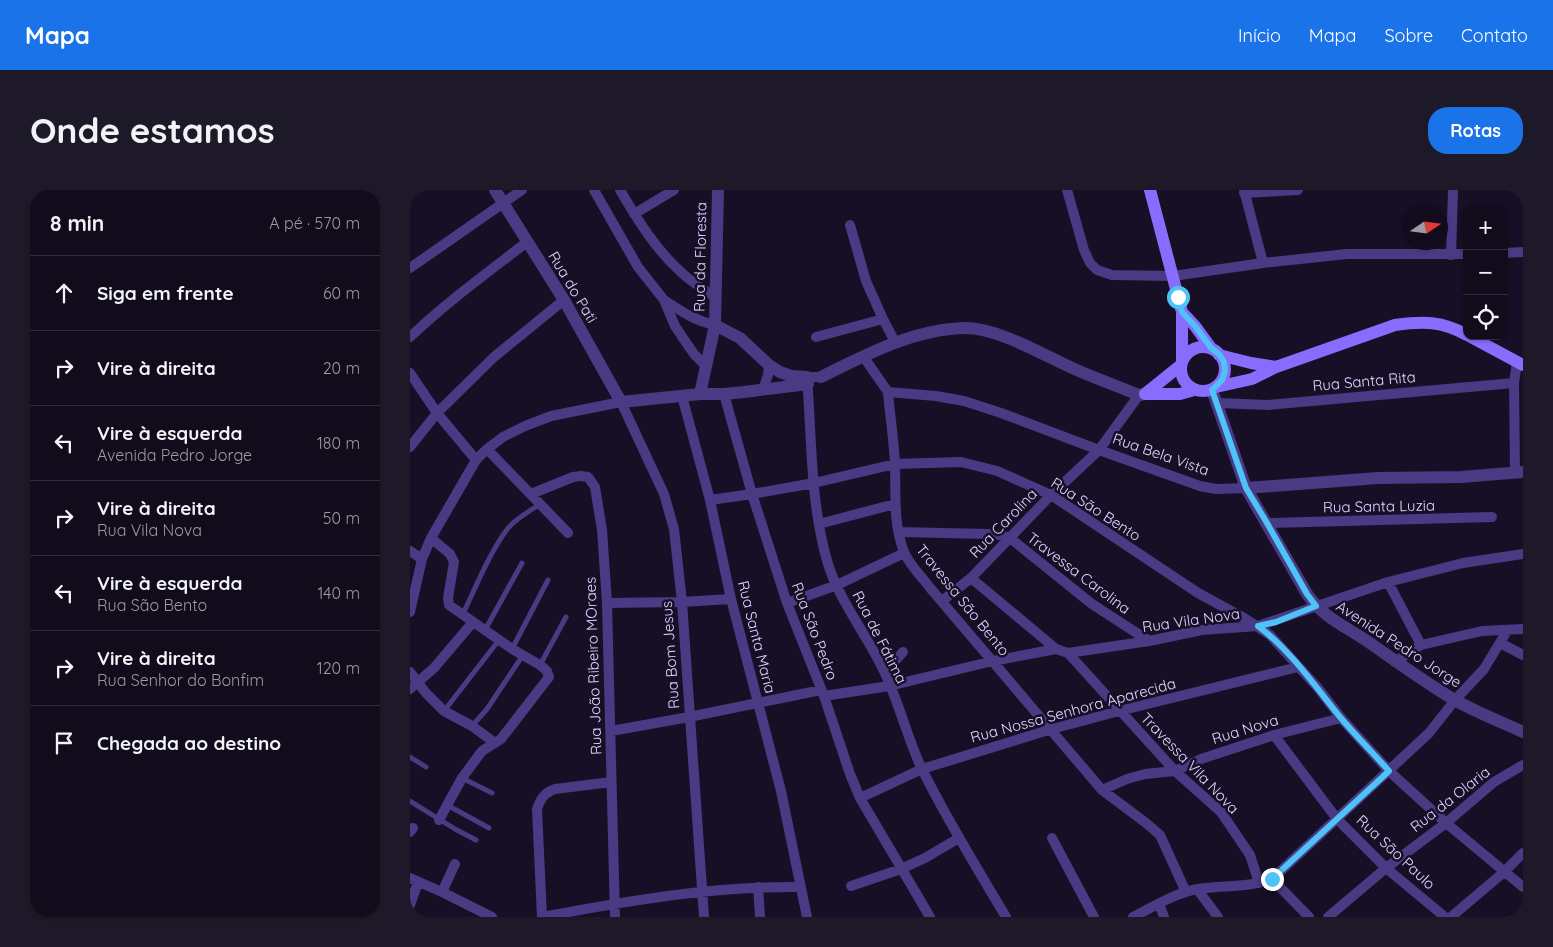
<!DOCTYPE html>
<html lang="pt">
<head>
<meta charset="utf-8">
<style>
	body { margin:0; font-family:Quicksand,sans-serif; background:#1e1929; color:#f1f3f6 }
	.controls { position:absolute; right:15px; top:15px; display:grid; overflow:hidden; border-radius:10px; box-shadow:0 1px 4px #0004 }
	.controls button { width:45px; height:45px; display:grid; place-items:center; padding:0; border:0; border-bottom:1px solid #302b3b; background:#110b1c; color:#f1f3f6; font:25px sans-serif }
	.compass { position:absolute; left:993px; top:15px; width:45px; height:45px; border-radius:50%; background:#110b1c; box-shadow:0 1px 4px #0004; rotate:77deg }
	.stop { position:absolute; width:15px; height:15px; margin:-11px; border:4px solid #4fc3f7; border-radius:50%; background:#fff }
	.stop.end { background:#4fc3f7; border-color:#fff; box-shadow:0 1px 5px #0008 }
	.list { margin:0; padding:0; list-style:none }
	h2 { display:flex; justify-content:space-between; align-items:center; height:65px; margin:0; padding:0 20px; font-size:21px }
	h2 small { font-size:16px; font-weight:400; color:#9c9ba3 }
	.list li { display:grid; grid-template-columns:32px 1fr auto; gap:15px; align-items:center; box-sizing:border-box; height:75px; padding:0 20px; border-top:1px solid #302b3b }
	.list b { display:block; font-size:19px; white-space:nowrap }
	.list p { margin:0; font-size:16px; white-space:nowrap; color:#9c9ba3 }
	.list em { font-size:16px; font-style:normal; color:#9c9ba3 }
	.icon { flex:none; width:28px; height:28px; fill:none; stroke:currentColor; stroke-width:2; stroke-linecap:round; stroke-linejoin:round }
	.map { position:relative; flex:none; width:1113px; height:727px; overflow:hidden; border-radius:20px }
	header { display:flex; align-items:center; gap:30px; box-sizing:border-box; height:70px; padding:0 25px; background:#1a73e8; color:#fff }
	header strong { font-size:24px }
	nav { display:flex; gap:28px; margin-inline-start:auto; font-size:18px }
	.intro { display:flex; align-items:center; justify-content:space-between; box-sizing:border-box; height:120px; padding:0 30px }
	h1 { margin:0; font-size:35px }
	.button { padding:12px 22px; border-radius:20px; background:#1a73e8; color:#fff; font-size:18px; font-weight:700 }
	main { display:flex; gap:30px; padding:0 30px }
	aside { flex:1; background:#110b1c; border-radius:20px; box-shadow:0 1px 4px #0004 }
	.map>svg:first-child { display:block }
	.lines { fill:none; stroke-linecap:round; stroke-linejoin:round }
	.service { stroke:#493a84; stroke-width:5 }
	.minor { stroke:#493a84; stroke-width:10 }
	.tertiary { stroke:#493a84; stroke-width:12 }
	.secondary { stroke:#876cfe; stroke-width:12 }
	.route { stroke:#4fc3f7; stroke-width:6 }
	.labels { text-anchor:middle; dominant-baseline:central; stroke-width:5; stroke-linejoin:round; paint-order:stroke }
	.street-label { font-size:15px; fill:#e0d4ff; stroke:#170f26 }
</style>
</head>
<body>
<header>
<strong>Mapa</strong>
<nav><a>Início</a><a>Mapa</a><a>Sobre</a><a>Contato</a></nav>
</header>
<div class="intro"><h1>Onde estamos</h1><a class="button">Rotas</a></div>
<main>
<aside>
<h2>8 min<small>A pé · 570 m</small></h2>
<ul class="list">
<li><svg class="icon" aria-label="ahead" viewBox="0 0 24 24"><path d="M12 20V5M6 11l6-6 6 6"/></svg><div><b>Siga em frente</b></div><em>60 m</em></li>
<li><svg class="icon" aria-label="right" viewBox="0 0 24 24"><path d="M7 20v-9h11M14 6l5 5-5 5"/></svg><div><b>Vire à direita</b></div><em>20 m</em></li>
<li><svg class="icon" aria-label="left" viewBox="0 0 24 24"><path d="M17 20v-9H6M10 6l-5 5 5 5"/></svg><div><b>Vire à esquerda</b><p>Avenida Pedro Jorge</p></div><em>180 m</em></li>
<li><svg class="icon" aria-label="right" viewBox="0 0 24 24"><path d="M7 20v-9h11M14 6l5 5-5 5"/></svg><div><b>Vire à direita</b><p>Rua Vila Nova</p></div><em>50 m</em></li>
<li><svg class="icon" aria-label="left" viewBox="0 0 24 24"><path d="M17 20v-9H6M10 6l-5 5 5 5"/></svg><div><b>Vire à esquerda</b><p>Rua São Bento</p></div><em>140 m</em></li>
<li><svg class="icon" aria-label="right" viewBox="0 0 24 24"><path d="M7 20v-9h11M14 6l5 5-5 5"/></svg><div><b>Vire à direita</b><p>Rua Senhor do Bonfim</p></div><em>120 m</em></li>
<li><svg class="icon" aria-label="arrive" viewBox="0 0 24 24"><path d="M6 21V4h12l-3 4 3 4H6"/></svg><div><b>Chegada ao destino</b></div></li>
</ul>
</aside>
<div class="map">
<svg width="1113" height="727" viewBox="0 0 1113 727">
	<rect width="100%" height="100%" fill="#170f26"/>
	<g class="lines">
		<!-- service -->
		<path class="service" d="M 52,426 C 65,399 81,359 99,337 C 107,328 120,321 130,314
			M 75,440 L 112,373
			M 102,459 L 138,390
			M 130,475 L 156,427
			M 34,521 L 89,450
			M 62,536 L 77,519 L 113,465
			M 0,567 L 16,577
			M 52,588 L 82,603
			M 0,611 L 45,639 L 66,650
			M 37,615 L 79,638"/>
		<!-- minor -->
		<path class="minor" d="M 184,0 L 228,77 L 254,110 L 265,136 L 275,151 L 284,164 L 296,176
			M 210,0 C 227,29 246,60 271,82 C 281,92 294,99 306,108
			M 657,0 L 674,60 L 680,73 L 687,80 L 702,85 L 763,86 L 853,73 L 937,64 L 1057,64
			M 834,0 L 853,73
			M 834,3 L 888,0
			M 224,24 L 264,0
			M 440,35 L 456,91 L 473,129
			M 1094,63 L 1113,62
			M 1041,65 L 1043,0
			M 0,78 L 112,0
			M 254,110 C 271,121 285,131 305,135
			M 0,147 C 37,112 77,83 117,52
			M 406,147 L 473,129 L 485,152
			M 453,166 L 478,202
			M 0,183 L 27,223 L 66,270
			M 411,187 L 397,187 C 402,249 400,314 418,374 C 430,412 457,445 474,481 C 489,512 497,548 512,579 C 537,630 567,678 596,727
			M 353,200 L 358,185 L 359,175
			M 478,202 C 480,226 484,251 485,275 C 486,304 483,334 494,362 C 500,376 513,388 521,399 L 692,600 L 736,633 L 750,645 L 776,702
			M 478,202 L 526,206 L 554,211 L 591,223 L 689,260 L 790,296 L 806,299 L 836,298
			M 314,204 L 342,304 L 377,413 L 414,506 L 440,584 L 450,608 L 520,727
			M 272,206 L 300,310 L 321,409 L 371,601 L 397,727
			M 807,213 L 858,215 L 1104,193
			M 0,257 L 27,223 L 84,167 L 154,110
			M 77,259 L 158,343
			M 1105,282 L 1104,193 L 1107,172
			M 121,304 L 163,287 L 171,286 L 178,287 L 185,297 L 192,340 L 197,413 L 205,727
			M 300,310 L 342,304 L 404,293 L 485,274 L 551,272 L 587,281 L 641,305 L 788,403 L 834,428 L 860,445 L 908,498 L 931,528 L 979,581 L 1036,633 L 1113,697
			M 857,333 L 1082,327
			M 409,334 L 485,314
			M 489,342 L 577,344 L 589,345 L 600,348 L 682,414 L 739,451
			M 21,348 L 40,364 L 44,372 L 38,408 L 39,415 L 102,459 L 130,475 L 137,481 L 139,487 L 91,549 L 72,561 L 52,588 L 29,630
			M 0,361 L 12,369
			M 561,388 L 646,459 L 658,463 L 765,581 L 811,622 L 840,665 L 849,693
			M 978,392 L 1011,455
			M 532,411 L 561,388 L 641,305 L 689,260 L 729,205
			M 197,413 L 272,412 L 321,409
			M 377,413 L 427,395 L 494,363
			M 0,422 L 12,369 L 21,348 L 66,270 L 77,259 L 93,247 L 115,236 L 141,226 L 211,212 L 254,304 L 264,339 L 272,412 L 294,727
			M 1090,453 L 1113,465
			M 658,463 L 739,451 L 792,440 L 848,436 L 978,392 L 1053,373 L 1113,364
			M 985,472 L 1011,455 L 1072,441 L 1113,439
			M 0,482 L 16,503 L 34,521 L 62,536 L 85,553
			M 475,482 L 493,462
			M 0,499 L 24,478 L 63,432
			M 414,506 L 479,496 L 583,471 L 646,459
			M 201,541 L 279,527 L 411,500
			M 864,545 L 927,629 L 976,678 L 1035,727
			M 692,600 L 717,589 L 735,584 L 765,581 L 791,569 L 864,545 L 931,528
			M 450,608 L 512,579 L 642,539 L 709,521 L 888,477
			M 0,642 L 3,638
			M 642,648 L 684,727
			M 0,688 L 32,702 L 82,727
			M 862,689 L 899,727
			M 441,696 L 491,679 L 515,668 L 549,648
			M 348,697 L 350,727
			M 787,699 L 808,727
			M 32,702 L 45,674
			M 749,714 L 754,727
			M 0,715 L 8,692
			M 132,727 C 217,711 302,696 390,697
			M 132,727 L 127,619 C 131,608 134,603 145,599 L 201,592
			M 723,727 C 743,717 767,702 788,699 C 812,695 839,698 862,689 L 1019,543 L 1045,510 L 1074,479 L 1097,441
			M 918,727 L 976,678 L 1036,633 L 1084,592 L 1113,575
			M 1041,727 L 1094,682 L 1113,663"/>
		<!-- tertiary -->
		<path class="tertiary" d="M 85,0 L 154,110 L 211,212 L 290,204 L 314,204 L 334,202 L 398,194
			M 305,135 L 330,148 L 359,175 L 370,182 L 381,186 L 397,187
			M 411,187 C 455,165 504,139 555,138 C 590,138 636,167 669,181 C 688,189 709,197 729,205 L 735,204
			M 802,200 L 836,298 L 897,404 C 914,428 933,435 957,451 C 986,471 1013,491 1043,509 C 1065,522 1090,531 1113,542
			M 290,204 L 305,135 L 308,0
			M 836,298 L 968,288 L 1051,287 L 1113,282"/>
		<!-- secondary -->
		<path class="secondary" d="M 740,0 L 772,122 L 772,170
			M 772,122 L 785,136 L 801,158
			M 1059,146 L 1113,175
			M771 179a22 22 0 1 1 44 0a22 22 0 1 1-44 0Z
			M 809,165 L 841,173 L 866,177
			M 806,197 L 842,189 L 866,177 L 985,135 C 1013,131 1032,131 1057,145
			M 735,204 L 770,204 L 784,200
			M 735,204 L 771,175"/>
	</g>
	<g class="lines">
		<!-- route -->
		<path class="route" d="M 768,107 L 772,122 L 785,136 L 801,158 L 809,164 L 814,172 L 815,181 L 812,190 L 802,200 L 836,298 L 857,333 L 897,404 L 906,416 L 866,432 L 848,436 C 880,460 905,496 930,527 C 946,546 963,563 979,581 L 862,689"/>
	</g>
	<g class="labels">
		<!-- street labels -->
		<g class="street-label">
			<text transform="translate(290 67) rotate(-89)">Rua da Floresta</text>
			<text transform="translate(163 97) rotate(59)">Rua do Pati</text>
			<text transform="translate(954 191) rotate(-5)">Rua Santa Rita</text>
			<text transform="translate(751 264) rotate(19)">Rua Bela Vista</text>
			<text transform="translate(969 316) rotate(-1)">Rua Santa Luzia</text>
			<text transform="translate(686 319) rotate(33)">Rua São Bento</text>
			<text transform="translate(593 333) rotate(-46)">Rua Carolina</text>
			<text transform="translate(669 383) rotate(37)">Travessa Carolina</text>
			<text transform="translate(553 410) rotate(51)">Travessa São Bento</text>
			<text transform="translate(781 430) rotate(-8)">Rua Vila Nova</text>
			<text transform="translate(405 441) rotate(69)">Rua São Pedro</text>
			<text transform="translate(347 447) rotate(76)">Rua Santa Maria</text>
			<text transform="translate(470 447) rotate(63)">Rua de Fátima</text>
			<text transform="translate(989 454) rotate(33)">Avenida Pedro Jorge</text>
			<text transform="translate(260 465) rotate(-94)">Rua Bom Jesus</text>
			<text transform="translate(183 476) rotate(-92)">Rua João Ribeiro MOraes</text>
			<text transform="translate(663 520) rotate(-15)">Rua Nossa Senhora Aparecida</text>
			<text transform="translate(835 539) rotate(-17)">Rua Nova</text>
			<text transform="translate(780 573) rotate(46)">Travessa Vila Nova</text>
			<text transform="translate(1040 609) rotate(-38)">Rua da Olaria</text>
			<text transform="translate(986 662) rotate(43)">Rua São Paulo</text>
		</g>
	</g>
</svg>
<div class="controls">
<button>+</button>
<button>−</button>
<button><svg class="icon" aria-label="locate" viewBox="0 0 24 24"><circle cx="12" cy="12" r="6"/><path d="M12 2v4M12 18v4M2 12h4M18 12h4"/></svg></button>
</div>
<svg class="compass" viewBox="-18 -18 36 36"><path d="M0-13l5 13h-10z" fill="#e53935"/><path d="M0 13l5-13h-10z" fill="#9c9ba3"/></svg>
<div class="stop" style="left:768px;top:107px"></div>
<div class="stop end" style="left:862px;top:689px"></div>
</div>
</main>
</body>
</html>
